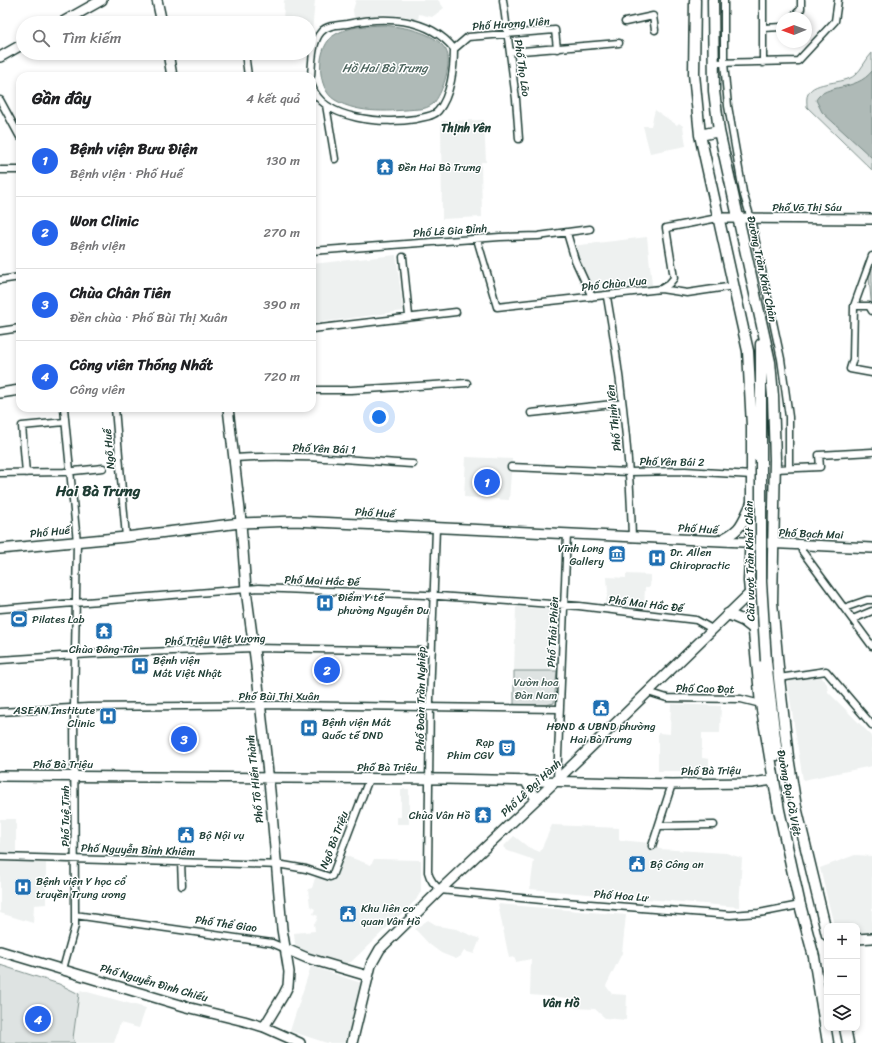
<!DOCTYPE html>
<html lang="vi">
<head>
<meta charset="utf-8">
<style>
	body { margin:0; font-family:Sriracha,sans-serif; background:#f2f2f2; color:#202124 }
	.controls { position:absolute; right:12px; bottom:12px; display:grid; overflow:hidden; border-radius:8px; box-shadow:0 2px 6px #0003 }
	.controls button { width:36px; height:36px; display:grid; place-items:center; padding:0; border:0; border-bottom:1px solid #e0e0e0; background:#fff; color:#202124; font:20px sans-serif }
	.compass { position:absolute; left:776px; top:12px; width:36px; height:36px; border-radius:50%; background:#fff; box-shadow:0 2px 6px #0003; rotate:269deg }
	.you { position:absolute; left:379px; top:417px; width:14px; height:14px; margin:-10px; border:3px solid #fff; border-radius:50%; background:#1a73e8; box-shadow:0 0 0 6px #1a73e833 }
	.badge { display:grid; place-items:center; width:26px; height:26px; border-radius:50%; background:#2563eb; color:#fff; font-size:13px; font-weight:700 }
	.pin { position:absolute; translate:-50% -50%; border:2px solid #fff; box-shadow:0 1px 4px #0006 }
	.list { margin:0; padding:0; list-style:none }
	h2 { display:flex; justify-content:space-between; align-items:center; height:52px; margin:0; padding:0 16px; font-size:17px }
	h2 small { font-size:13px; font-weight:400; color:#757577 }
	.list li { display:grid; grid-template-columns:26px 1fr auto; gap:12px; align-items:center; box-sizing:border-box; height:72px; padding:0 16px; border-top:1px solid #e0e0e0 }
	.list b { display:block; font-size:15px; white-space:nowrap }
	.list p { margin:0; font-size:13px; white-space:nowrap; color:#757577 }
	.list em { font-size:13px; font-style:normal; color:#757577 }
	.icon { flex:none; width:22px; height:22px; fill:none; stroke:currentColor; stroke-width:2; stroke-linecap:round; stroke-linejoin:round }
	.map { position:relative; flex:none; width:872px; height:1043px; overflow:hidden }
	.search { position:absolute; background:#fff; box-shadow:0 2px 6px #0003; left:16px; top:16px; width:300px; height:44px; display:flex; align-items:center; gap:10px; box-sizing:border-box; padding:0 14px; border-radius:22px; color:#757577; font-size:15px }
	.panel { position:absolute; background:#fff; box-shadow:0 2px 6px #0003; left:16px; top:72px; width:300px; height:340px; border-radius:12px }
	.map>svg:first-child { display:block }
	.built { fill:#eef1f0 }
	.green { fill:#dee3e2; stroke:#7e908b }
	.water { fill:#afbab7; stroke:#758883 }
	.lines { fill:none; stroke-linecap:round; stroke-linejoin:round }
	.street-casing { stroke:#1f3d34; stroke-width:9 }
	.secondary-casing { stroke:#1f3d34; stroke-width:12 }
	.primary-casing { stroke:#1f3d34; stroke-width:13 }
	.street { stroke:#fff; stroke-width:6 }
	.secondary { stroke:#fff; stroke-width:9 }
	.primary { stroke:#fff; stroke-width:10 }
	.primary-bridge-casing { stroke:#1f3d34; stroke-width:13; stroke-linecap:butt }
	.primary-bridge { stroke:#fff; stroke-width:10 }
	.labels { text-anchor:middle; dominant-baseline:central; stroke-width:3; stroke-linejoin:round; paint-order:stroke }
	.street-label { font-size:11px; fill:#1f3d34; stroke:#fff }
	.poi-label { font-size:11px; fill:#1f3d34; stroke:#fff; text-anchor:start }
	.park-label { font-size:11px; fill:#455e57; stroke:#fff }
	.water-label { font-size:12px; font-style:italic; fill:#4a625b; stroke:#fff }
	.neighbourhood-label { font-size:12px; font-weight:bold; fill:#1f3d34; stroke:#fff }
	.district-label { font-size:15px; font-weight:bold; fill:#1f3d34; stroke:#fff }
</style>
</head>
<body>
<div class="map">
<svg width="872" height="1043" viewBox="0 0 872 1043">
	<rect width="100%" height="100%" fill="#fff"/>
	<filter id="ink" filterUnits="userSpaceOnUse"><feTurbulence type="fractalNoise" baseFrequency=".025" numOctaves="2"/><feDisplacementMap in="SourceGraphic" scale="8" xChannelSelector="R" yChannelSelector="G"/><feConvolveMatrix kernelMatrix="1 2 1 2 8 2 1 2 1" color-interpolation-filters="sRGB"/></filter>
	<g filter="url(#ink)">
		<!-- built -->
		<path class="built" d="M 284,0 L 315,0 L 310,53 L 309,23 L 283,23 Z
			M 356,0 L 438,0 L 444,8 L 432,17 L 419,14 L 418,20 L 405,16 L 383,14 L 354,18 L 353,10 Z
			M 655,110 L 677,125 L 679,123 L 683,126 L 686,146 L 650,153 L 643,126 L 651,126 Z
			M 484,120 L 486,162 L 481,162 L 482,217 L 442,219 L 441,121 Z
			M 647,237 L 652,285 L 591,292 L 572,246 Z
			M 396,255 L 403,311 L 315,323 L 312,306 L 312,264 Z
			M 466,457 L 512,459 L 509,500 L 464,497 Z
			M 626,574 L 651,575 L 650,587 L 645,587 L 644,608 L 605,604 L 608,593 L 607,577 L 626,578 Z
			M 516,607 L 554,610 L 557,614 L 553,671 L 514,671 Z
			M 819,674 L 827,684 L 828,692 L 872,736 L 872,766 L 803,780 L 787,680 Z
			M 671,704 L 721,706 L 720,733 L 702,733 L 702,758 L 709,759 L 709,771 L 658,771 L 658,733 L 670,734 Z
			M 401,789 L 409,789 L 409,824 L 397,824 L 397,817 L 401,817 Z
			M 0,819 L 16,819 L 16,852 L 0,852 Z
			M 552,825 L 619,828 L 619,840 L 651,843 L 659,849 L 726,853 L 742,858 L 739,907 L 530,889 L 534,860 L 508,851 L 503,847 L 514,836 L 528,847 L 540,852 Z
			M 341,854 L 371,865 L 374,859 L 421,860 L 421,891 L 416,900 L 351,962 L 345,963 L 301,950 L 295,944 L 294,933 L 315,931 L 314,923 L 316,922 L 318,916 L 313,914 L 315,909 L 310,906 L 308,889 L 312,888 L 316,875 L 332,880 Z
			M 855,855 L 872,856 L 872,938 L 857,939 L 857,926 L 834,926 L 820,868 Z
			M 0,862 L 46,862 L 46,904 L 34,905 L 33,923 L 0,913 Z
			M 498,904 L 626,915 L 622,953 L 606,986 L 612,994 L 627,995 L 626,1020 L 605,1018 L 595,1009 L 572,1008 L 572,1003 L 568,998 L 530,995 L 531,959 L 516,962 L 514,957 L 509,958 Z
			M 428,920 L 438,926 L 456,929 L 480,939 L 474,954 L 464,951 L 461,956 L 456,959 L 441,953 L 429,944 L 415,929 Z
			M 311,966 L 361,983 L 346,1043 L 327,1043 L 290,1031 Z
			M 80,990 L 146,1008 L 139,1028 L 120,1023 L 114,1043 L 75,1043 L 73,1038 Z"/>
		<!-- green -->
		<path class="green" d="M 872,53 L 872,170 L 807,107 C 807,103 806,97 808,94 C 814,80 844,85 855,75 C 862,69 866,59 872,53 Z
			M 872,268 L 872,311 L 869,277 Z
			M 514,671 L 557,671 L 554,703 L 546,705 L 514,705 Z
			M 0,965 L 59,984 L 79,994 L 73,1038 L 75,1043 L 0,1043 Z"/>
		<!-- water -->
		<path class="water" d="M 383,25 C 403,27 434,31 446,50 C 453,62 442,95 433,104 C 429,107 424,109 419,109 C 392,111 360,115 335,100 C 316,89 315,45 336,34 C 350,26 367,26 383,25 Z
			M 872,71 L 872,158 L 822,112 L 816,100 C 825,83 856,92 872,71 Z"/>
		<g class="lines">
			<defs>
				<path id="street" d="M 503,0 L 516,99 L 519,139
					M 724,0 L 724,63 L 728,106 L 743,192 L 751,219 L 781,359 L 789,417 L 789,468
					M 792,18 L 801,9 L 801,0
					M 625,22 L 653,16 L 655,30
					M 763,28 L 782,27
					M 454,49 L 468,37 L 555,30 L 557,49
					M 510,52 L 619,43
					M 245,53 L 248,76
					M 714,63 L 798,61 L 835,21 L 838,0
					M 763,63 L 763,0
					M 311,76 C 312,63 312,42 321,32 C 327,25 338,25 347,24 C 384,16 429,17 454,49 C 454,67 451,96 438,111 C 433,117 423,117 416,119 C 386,124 323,121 312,86
					M 0,100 L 20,137
					M 326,105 L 335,159
					M 0,170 L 20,170
					M 567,233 L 575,260 L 592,297
					M 477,239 L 497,307 L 661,289 L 687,293 L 734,286
					M 312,251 L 500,237 L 538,236 L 590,229
					M 872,256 L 854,306 L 853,359 L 850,369 L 872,373
					M 403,257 L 409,316
					M 0,280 L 20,277
					M 661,289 L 669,284 L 674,278 L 666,228 L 718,218
					M 607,297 C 621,376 630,457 632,538
					M 854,306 L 869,306 L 872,311
					M 312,329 L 456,312
					M 0,331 L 20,328
					M 312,390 L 351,390 L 467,383
					M 115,408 L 126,537
					M 531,413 L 622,403
					M 235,458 C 294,454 354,460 413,464
					M 511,467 L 629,472 L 685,471 L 752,475
					M 775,469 L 820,467 L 819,455 L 872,452
					M 0,473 L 64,472 L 103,468
					M 26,473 L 22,426 L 65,422
					M 436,528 L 430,699 L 428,872 C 430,880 434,884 440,890 L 552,901 L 730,915 L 759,913 L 800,905
					M 802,545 L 802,551 L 872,646
					M 844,608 L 867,600 L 872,600
					M 0,609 L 259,588 L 425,595 L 579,606 L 696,620 L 712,629
					M 853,619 L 872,611
					M 0,660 L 92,654 L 254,648 L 432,651
					M 779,678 L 826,671 L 872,725
					M 648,692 L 667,698 L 741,699 L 761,704
					M 0,712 L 88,707 L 279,705 L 559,709
					M 557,780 L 567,534
					M 659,826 L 714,825
					M 652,846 L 672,784
					M 0,857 L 283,865 L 306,869 L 330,877 L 332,876 L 369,779
					M 181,862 L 182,886
					M 75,915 L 272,943 L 286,949
					M 63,969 L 75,926 L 75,915 L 74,708 L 77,542 L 64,408"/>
				<path id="secondary" d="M 157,0 L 162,23
					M 61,23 L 102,0
					M 168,53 L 172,76
					M 0,57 L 23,44
					M 718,218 L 872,219
					M 0,393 L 20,390
					M 228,408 L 240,510 L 246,590 L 255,657 L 270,791 L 282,929 L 289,972 L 288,986 L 284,994 L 264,1027
					M 718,541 C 742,530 741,525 752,502
					M 0,549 L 126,537 L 240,523 L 294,521 L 872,548
					M 0,776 L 444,779 L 672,784 L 751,783 L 774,780
					M 525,780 L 536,799
					M 857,939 L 872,938
					M 286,949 L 307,958 L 368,976
					M 0,951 L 187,1007 L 244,1021 L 264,1027 L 300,1043
					M 352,1043 L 371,965 L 380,949 L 440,890 L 557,780 L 749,594 L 772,582"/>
				<path id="primary" d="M 695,0 L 694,74 L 700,135 L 748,351 L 752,426 L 752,502 L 749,581 L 761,704 L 779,810 L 800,905 L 814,957 L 828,1043
					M 713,0 L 714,91 L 719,131 L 770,362 L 773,396 L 775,460 L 772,602 L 779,678 L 788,757 L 796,807 L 827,935
					M 700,135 L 719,131
					M 761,344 L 761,460
					M 728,614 L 744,621 L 753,628
					M 766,661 L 777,755
					M 845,1028 L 848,1043"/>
			</defs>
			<!-- street casing -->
			<use href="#street" class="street-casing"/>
			<!-- secondary casing -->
			<use href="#secondary" class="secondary-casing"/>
			<!-- primary casing -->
			<use href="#primary" class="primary-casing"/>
			<!-- street -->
			<use href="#street" class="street"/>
			<!-- secondary -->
			<use href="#secondary" class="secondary"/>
			<!-- primary -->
			<use href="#primary" class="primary"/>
			<defs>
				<path id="primary-bridge" d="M 761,460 L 761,582 L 766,661"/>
			</defs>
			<!-- primary-bridge casing -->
			<use href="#primary-bridge" class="primary-bridge-casing"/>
			<!-- primary-bridge -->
			<use href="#primary-bridge" class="primary-bridge"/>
		</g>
	</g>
	<!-- icons -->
	<defs>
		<symbol id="temple-square" viewBox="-11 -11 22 22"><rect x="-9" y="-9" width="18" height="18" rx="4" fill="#1f6fb2" stroke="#fff"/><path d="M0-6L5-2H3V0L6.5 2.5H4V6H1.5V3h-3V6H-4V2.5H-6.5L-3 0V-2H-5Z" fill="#fff"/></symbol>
		<symbol id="museum-square" viewBox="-11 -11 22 22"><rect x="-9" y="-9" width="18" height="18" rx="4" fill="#1f6fb2" stroke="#fff"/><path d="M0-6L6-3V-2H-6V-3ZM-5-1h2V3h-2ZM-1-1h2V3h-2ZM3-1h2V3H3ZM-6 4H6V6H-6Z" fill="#fff"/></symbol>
		<symbol id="hospital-square" viewBox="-11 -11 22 22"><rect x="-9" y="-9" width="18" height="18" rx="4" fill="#1f6fb2" stroke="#fff"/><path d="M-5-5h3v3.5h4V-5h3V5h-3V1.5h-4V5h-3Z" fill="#fff"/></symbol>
		<symbol id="stadium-square" viewBox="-11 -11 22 22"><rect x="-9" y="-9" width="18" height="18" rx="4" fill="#1f6fb2" stroke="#fff"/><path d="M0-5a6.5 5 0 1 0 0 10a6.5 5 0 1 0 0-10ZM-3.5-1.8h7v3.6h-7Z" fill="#fff"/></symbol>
		<symbol id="civic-square" viewBox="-11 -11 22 22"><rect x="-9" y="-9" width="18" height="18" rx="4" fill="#1f6fb2" stroke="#fff"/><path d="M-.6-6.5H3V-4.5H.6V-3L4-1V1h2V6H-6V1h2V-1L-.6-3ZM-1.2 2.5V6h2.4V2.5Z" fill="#fff"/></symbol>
		<symbol id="theatre-square" viewBox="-11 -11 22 22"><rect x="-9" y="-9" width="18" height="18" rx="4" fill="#1f6fb2" stroke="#fff"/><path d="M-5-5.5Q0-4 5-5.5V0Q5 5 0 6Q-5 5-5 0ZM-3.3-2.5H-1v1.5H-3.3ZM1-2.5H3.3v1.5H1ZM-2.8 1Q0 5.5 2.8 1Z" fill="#fff"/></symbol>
	</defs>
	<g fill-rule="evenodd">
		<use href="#temple-square" x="375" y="157" width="20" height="20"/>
		<use href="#museum-square" x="607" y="544" width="20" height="20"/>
		<use href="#hospital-square" x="647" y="548" width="20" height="20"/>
		<use href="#hospital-square" x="315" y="593" width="20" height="20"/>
		<use href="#stadium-square" x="9" y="609" width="20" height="20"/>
		<use href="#temple-square" x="94" y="621" width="20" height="20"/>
		<use href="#hospital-square" x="130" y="656" width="20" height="20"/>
		<use href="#civic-square" x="591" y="698" width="20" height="20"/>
		<use href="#hospital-square" x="98" y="706" width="20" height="20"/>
		<use href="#hospital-square" x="299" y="718" width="20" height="20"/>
		<use href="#theatre-square" x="497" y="738" width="20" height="20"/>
		<use href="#temple-square" x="473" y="805" width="20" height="20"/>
		<use href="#civic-square" x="176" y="825" width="20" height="20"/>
		<use href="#civic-square" x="627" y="854" width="20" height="20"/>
		<use href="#hospital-square" x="13" y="877" width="20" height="20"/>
		<use href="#civic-square" x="338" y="904" width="20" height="20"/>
	</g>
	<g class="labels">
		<!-- street labels -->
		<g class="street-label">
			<text transform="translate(511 24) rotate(-4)">Phố Hương Viên</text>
			<text transform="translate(522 68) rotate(82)">Phố Thọ Lão</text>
			<text x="807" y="207">Phố Võ Thị Sáu</text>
			<text transform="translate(450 231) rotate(-4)">Phố Lê Gia Đỉnh</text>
			<text transform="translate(762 269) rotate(78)">Đường Trần Khát Chân</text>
			<text transform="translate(614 284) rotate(-6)">Phố Chùa Vua</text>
			<text transform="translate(614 418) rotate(-96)">Phố Thịnh Yên</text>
			<text transform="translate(109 449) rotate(-95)">Ngõ Huế</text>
			<text transform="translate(324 449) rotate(2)">Phố Yên Bái 1</text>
			<text transform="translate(672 462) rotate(1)">Phố Yên Bái 2</text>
			<text transform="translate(375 513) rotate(3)">Phố Huế</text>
			<text transform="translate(698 529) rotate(3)">Phố Huế</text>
			<text transform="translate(50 532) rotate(-6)">Phố Huế</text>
			<text transform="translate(811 534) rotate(2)">Phố Bạch Mai</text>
			<text transform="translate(750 561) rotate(-91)">Cầu vượt Trần Khát Chân</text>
			<text transform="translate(322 581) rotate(2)">Phố Mai Hắc Đế</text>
			<text transform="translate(646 604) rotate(7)">Phố Mai Hắc Đế</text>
			<text transform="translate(553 632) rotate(-87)">Phố Thái Phiên</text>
			<text transform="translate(215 640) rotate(-2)">Phố Triệu Việt Vương</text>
			<text transform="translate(705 689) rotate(1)">Phố Cao Đạt</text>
			<text x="279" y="696">Phố Bùi Thị Xuân</text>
			<text transform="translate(421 699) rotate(-89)">Phố Đoàn Trần Nghiệp</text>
			<text x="63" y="764">Phố Bà Triệu</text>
			<text x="387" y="767">Phố Bà Triệu</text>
			<text transform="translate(711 771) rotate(-1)">Phố Bà Triệu</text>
			<text transform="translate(255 779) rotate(-96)">Phố Tô Hiến Thành</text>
			<text transform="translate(531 788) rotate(-43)">Phố Lê Đại Hành</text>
			<text transform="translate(789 793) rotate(79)">Đường Đại Cồ Việt</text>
			<text transform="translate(65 816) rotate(-90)">Phố Tuệ Tĩnh</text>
			<text transform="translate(334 840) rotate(-69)">Ngõ Bà Triệu</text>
			<text transform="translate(138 850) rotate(2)">Phố Nguyễn Bỉnh Khiêm</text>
			<text transform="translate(621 896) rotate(4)">Phố Hoa Lư</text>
			<text transform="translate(226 924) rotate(8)">Phố Thể Giao</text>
			<text transform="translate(154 983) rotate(16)">Phố Nguyễn Đình Chiểu</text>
		</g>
		<!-- poi labels -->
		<g class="poi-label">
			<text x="398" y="167">Đền Hai Bà Trưng</text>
			<text x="604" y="548" text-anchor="end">Vĩnh Long<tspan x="604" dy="13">Gallery</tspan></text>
			<text x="670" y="552">Dr. Allen<tspan x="670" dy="13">Chiropractic</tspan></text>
			<text x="338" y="597">Điểm Y tế<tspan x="338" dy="13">phường Nguyễn Du</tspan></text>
			<text x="32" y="619">Pilates Lab</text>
			<text x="104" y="649" text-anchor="middle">Chùa Đông Tân</text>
			<text x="153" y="660">Bệnh viện<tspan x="153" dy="13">Mắt Việt Nhật</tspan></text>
			<text x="95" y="710" text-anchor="end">ASEAN Institute<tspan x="95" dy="13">Clinic</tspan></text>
			<text x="322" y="722">Bệnh viện Mắt<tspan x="322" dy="13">Quốc tế DND</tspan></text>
			<text x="601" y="726" text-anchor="middle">HĐND &amp; UBND phường<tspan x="601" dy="13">Hai Bà Trưng</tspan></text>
			<text x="494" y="742" text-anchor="end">Rạp<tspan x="494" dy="13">Phim CGV</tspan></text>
			<text x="470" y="815" text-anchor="end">Chùa Vân Hồ</text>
			<text x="199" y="835">Bộ Nội vụ</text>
			<text x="650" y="864">Bộ Công an</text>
			<text x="36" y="881">Bệnh viện Y học cổ<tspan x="36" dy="13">truyền Trung ương</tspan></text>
			<text x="361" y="908">Khu liên cơ<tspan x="361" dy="13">quan Vân Hồ</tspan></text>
		</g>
		<!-- park labels -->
		<g class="park-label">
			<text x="536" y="682">Vườn hoa<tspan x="536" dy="13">Đàn Nam</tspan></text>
		</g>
		<!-- water labels -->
		<g class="water-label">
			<text x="385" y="68">Hồ Hai Bà Trưng</text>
		</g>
		<!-- neighbourhood labels -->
		<g class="neighbourhood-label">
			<text x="466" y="128">Thịnh Yên</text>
			<text x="561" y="1003">Vân Hồ</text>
		</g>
		<!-- district labels -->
		<g class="district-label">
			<text x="98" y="491">Hai Bà Trưng</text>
		</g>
	</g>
</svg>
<div class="controls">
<button>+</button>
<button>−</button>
<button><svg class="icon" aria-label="layers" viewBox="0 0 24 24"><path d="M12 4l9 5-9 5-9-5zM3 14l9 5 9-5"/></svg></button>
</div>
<svg class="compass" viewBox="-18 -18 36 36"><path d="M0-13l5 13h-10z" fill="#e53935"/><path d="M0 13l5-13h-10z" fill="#757577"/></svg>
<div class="you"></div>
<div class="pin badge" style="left:487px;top:482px">1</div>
<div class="pin badge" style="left:327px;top:670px">2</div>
<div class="pin badge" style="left:184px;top:739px">3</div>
<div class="pin badge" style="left:38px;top:1019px">4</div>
<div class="search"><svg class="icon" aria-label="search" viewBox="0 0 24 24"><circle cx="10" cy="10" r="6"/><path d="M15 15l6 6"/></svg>Tìm kiếm</div>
<section class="panel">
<h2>Gần đây<small>4 kết quả</small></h2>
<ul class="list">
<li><span class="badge">1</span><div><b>Bệnh viện Bưu Điện</b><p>Bệnh viện · Phố Huế</p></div><em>130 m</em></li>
<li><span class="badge">2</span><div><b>Won Clinic</b><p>Bệnh viện</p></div><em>270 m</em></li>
<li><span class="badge">3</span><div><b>Chùa Chân Tiên</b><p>Đền chùa · Phố Bùi Thị Xuân</p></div><em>390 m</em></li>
<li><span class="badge">4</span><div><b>Công viên Thống Nhất</b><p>Công viên</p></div><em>720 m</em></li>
</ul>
</section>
</div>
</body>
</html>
